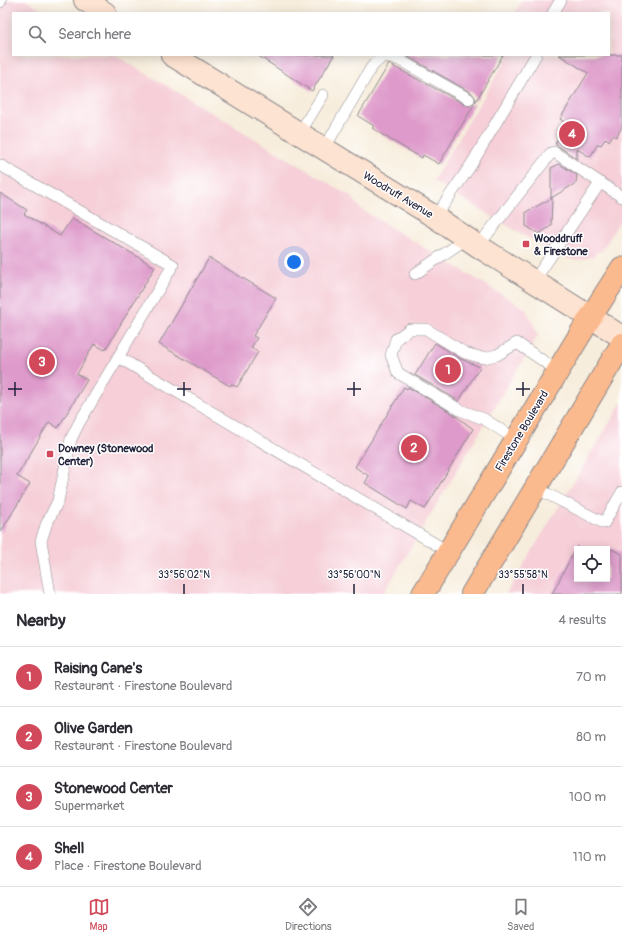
<!DOCTYPE html>
<html lang="en">
<head>
<meta charset="utf-8">
<style>
	body { margin:0; font-family:Pangolin,sans-serif; background:#f7f7f7; color:#2b2b33 }
	.controls { position:absolute; right:12px; bottom:12px; display:grid; overflow:hidden; border-radius:0px; box-shadow:0 2px 10px #0003 }
	.controls button { width:36px; height:36px; display:grid; place-items:center; padding:0; border:0; border-bottom:1px solid #e1e1e2; background:#fff; color:#2b2b33; font:20px sans-serif }
	.you { position:absolute; left:294px; top:262px; width:14px; height:14px; margin:-10px; border:3px solid #fff; border-radius:50%; background:#1a73e8; box-shadow:0 0 0 6px #1a73e833 }
	.badge { display:grid; place-items:center; width:26px; height:26px; border-radius:50%; background:#d1495b; color:#fff; font-size:13px; font-weight:700 }
	.pin { position:absolute; translate:-50% -50%; border:2px solid #fff; box-shadow:0 1px 4px #0006 }
	.list { margin:0; padding:0; list-style:none }
	h2 { display:flex; justify-content:space-between; align-items:center; height:52px; margin:0; padding:0 16px; font-size:17px }
	h2 small { font-size:13px; font-weight:400; color:#7c7c81 }
	.list li { display:grid; grid-template-columns:26px 1fr auto; gap:12px; align-items:center; box-sizing:border-box; height:60px; padding:0 16px; border-top:1px solid #e1e1e2 }
	.list b { display:block; font-size:15px; white-space:nowrap }
	.list p { margin:0; font-size:13px; white-space:nowrap; color:#7c7c81 }
	.list em { font-size:13px; font-style:normal; color:#7c7c81 }
	.icon { flex:none; width:22px; height:22px; fill:none; stroke:currentColor; stroke-width:2; stroke-linecap:round; stroke-linejoin:round }
	.map { position:relative; flex:none; width:622px; height:594px; overflow:hidden }
	.search { position:absolute; background:#fff; box-shadow:0 2px 10px #0003; left:12px; right:12px; top:12px; height:44px; display:flex; align-items:center; gap:10px; box-sizing:border-box; padding:0 14px; border-radius:0px; color:#7c7c81; font-size:15px }
	.sheet { height:292px; background:#fff }
	nav { display:flex; justify-content:space-around; align-items:center; box-sizing:border-box; height:56px; border-top:1px solid #e1e1e2; background:#fff; font-size:11px; color:#7c7c81 }
	nav a { display:grid; justify-items:center; gap:2px }
	nav .on { color:#d1495b }
	.map>svg:first-child { display:block }
	.built { fill:#f6cfd8; fill-rule:evenodd }
	.building { fill:#de9aca }
	.lines { fill:none; stroke-linecap:round; stroke-linejoin:round }
	.lane-casing { stroke:#8c888c; stroke-width:12 }
	.secondary-casing { stroke:#8c888c; stroke-width:24 }
	.primary-casing { stroke:#8c888c; stroke-width:24 }
	.lane { stroke:#fff; stroke-width:11 }
	.secondary { stroke:#fde3d1; stroke-width:22 }
	.primary { stroke:#fbba8d; stroke-width:22 }
	.ticks { fill:none; stroke:#22223b; stroke-width:1.5 }
	.poi-dot { fill:#d1495b; stroke:#fff; stroke-width:1.5 }
	.labels { text-anchor:middle; dominant-baseline:central; stroke-width:3; stroke-linejoin:round; paint-order:stroke }
	.street-label { font-size:11px; fill:#22223b; stroke:#fff }
	.poi-label { font-size:11px; font-weight:bold; fill:#22223b; stroke:#fff; text-anchor:start }
	.ticks-label { font-size:10px; text-anchor:middle; fill:#22223b; stroke:#fff; stroke-width:3; stroke-linejoin:round; paint-order:stroke }
</style>
</head>
<body>
<div class="map">
<svg width="622" height="594" viewBox="0 0 622 594">
	<rect width="100%" height="100%" fill="#fff"/>
	<filter id="ink" filterUnits="userSpaceOnUse"><feTurbulence type="fractalNoise" baseFrequency=".025" numOctaves="2"/><feDisplacementMap in="SourceGraphic" scale="8" xChannelSelector="R" yChannelSelector="G"/><feConvolveMatrix kernelMatrix="1 2 1 2 8 2 1 2 1" color-interpolation-filters="sRGB"/></filter>
	<filter id="wash" filterUnits="userSpaceOnUse"><feTurbulence type="fractalNoise" baseFrequency=".012" numOctaves="4" result="noise"/><feDisplacementMap in="SourceGraphic" scale="16" xChannelSelector="R" yChannelSelector="G"/><feGaussianBlur stdDeviation="0.9" result="paint"/><feColorMatrix in="noise" values="0 0 0 0 0 0 0 0 0 0 0 0 0 0 0 0 0 1.4 0 .05"/><feComposite in="paint" operator="in"/></filter>
	<g filter="url(#wash)">
		<rect width="100%" height="100%" fill="#f7eddc"/>
		<!-- built -->
		<path class="built" d="M 0,0 L 26,0 L 46,13 L 13,13 L 13,55 L 115,55 L 352,197 L 362,210 L 526,309 L 538,335 L 383,594 L 0,594 Z
			M 522,0 L 622,0 L 622,217 L 602,251 L 597,252 L 594,256 L 584,259 L 574,260 L 555,254 L 433,181 L 509,55 L 609,55 L 609,13 L 515,13 Z
			M 622,402 L 622,594 L 506,594 ZM 577,549 L 607,549 L 607,579 L 577,579 Z"/>
		<g id="blocks">
			<!-- building -->
			<path class="building" d="M 257,55 L 334,55 L 312,91 Z
				M 405,55 L 503,55 L 439,164 L 423,155 L 422,158 L 394,142 L 378,132 L 372,128 L 374,126 L 358,116 L 389,64 L 466,105 L 469,106 L 475,103 L 476,99 L 472,93 Z
				M 559,55 L 622,55 L 622,127 L 616,137 L 613,135 L 609,141 L 606,138 L 601,145 L 598,144 L 590,157 L 577,149 L 577,159 L 555,144 L 567,124 L 560,119 L 588,73 Z
				M 559,164 L 577,175 L 576,183 L 551,198 L 551,168 Z
				M 0,193 L 27,210 L 24,214 L 60,236 L 72,218 L 155,267 L 105,350 L 94,344 L 77,374 L 87,380 L 58,428 L 49,422 L 17,476 L 30,484 L 0,533 Z
				M 552,198 L 551,226 L 539,234 L 526,226 L 526,212 Z
				M 209,258 L 276,298 L 253,336 L 257,338 L 251,348 L 258,352 L 237,387 L 231,384 L 230,386 L 159,344 Z
				M 435,343 L 461,359 L 480,367 L 459,401 L 415,375 Z
				M 404,387 L 407,389 L 408,387 L 452,413 L 473,429 L 425,509 L 411,501 L 407,509 L 365,483 L 369,476 L 355,467 Z
				M 577,546 L 577,579 L 607,579 L 607,547 L 622,554 L 622,594 L 552,594 Z"/>
		</g>
	</g>
	<g filter="url(#ink)">
		<use href="#blocks" fill-opacity="0" stroke="#8c888c" stroke-width="1"/>
		<g class="lines">
			<defs>
				<path id="lane" d="M 0,2 L 1,0
					M 553,13 L 561,0
					M 299,134 L 323,95
					M 324,149 L 371,68 C 382,54 387,54 403,62 L 469,99
					M 0,165 L 173,265 L 79,423 L 71,439 L 58,501 L 46,525 L 41,541 L 50,594
					M 435,217 L 471,165 L 536,55
					M 478,246 L 551,153 L 554,152 L 622,197
					M 415,274 L 466,239
					M 534,281 L 600,183
					M 118,357 L 449,552
					M 517,440 L 484,419 L 460,410 L 398,373 L 391,355 L 396,339 L 410,329 L 426,329 L 465,353 L 483,358 L 497,355 L 517,343 L 558,371
					M 536,488 L 604,523 L 622,492"/>
				<path id="secondary" d="M 85,0 L 105,13
					M 172,55 L 435,217 L 478,246 L 622,337"/>
				<path id="primary" d="M 423,594 L 590,318 L 622,268
					M 472,594 L 622,344"/>
			</defs>
			<!-- lane casing -->
			<use href="#lane" class="lane-casing"/>
			<!-- secondary casing -->
			<use href="#secondary" class="secondary-casing"/>
			<!-- primary casing -->
			<use href="#primary" class="primary-casing"/>
			<!-- lane -->
			<use href="#lane" class="lane"/>
			<!-- secondary -->
			<use href="#secondary" class="secondary"/>
			<!-- primary -->
			<use href="#primary" class="primary"/>
		</g>
	</g>
	<!-- ticks -->
	<path class="ticks" d="M 15,382 L 15,396M 184,382 L 184,396M 354,382 L 354,396M 523,382 L 523,396M 8,389 L 22,389M 177,389 L 191,389M 347,389 L 361,389M 516,389 L 530,389M 184,584 L 184,594M 354,584 L 354,594M 523,584 L 523,594"/>
	<!-- markers -->
	<g class="poi-dot">
		<rect x="522" y="240" width="8" height="8" rx="2"/>
		<rect x="46" y="450" width="8" height="8" rx="2"/>
	</g>
	<g class="labels">
		<!-- street labels -->
		<g class="street-label">
			<text transform="translate(398 195) rotate(31)">Woodruff Avenue</text>
			<text transform="translate(522 431) rotate(-59)">Firestone Boulevard</text>
		</g>
		<!-- poi labels -->
		<g class="poi-label">
			<text x="534" y="238">Wooddruff<tspan x="534" dy="13">&amp; Firestone</tspan></text>
			<text x="58" y="448">Downey (Stonewood<tspan x="58" dy="13">Center)</tspan></text>
		</g>
	</g>
	<g class="ticks-label">
		<text x="184" y="578">33°56'02"N</text>
		<text x="354" y="578">33°56'00"N</text>
		<text x="523" y="578">33°55'58"N</text>
	</g>
</svg>
<div class="controls">
<button><svg class="icon" aria-label="locate" viewBox="0 0 24 24"><circle cx="12" cy="12" r="6"/><path d="M12 2v4M12 18v4M2 12h4M18 12h4"/></svg></button>
</div>
<div class="you"></div>
<div class="pin badge" style="left:448px;top:370px">1</div>
<div class="pin badge" style="left:414px;top:448px">2</div>
<div class="pin badge" style="left:42px;top:362px">3</div>
<div class="pin badge" style="left:572px;top:134px">4</div>
<div class="search"><svg class="icon" aria-label="search" viewBox="0 0 24 24"><circle cx="10" cy="10" r="6"/><path d="M15 15l6 6"/></svg>Search here</div>
</div>
<section class="sheet">
<h2>Nearby<small>4 results</small></h2>
<ul class="list">
<li><span class="badge">1</span><div><b>Raising Cane's</b><p>Restaurant · Firestone Boulevard</p></div><em>70 m</em></li>
<li><span class="badge">2</span><div><b>Olive Garden</b><p>Restaurant · Firestone Boulevard</p></div><em>80 m</em></li>
<li><span class="badge">3</span><div><b>Stonewood Center</b><p>Supermarket</p></div><em>100 m</em></li>
<li><span class="badge">4</span><div><b>Shell</b><p>Place · Firestone Boulevard</p></div><em>110 m</em></li>
</ul>
</section>
<nav>
<a class="on"><svg class="icon" aria-label="map" viewBox="0 0 24 24"><path d="M3 6l6-2 6 2 6-2v14l-6 2-6-2-6 2zM9 4v14M15 6v14"/></svg>Map</a>
<a><svg class="icon" aria-label="directions" viewBox="0 0 24 24"><path d="M12 3l9 9-9 9-9-9zM9 14v-3h6M13 9l2 2-2 2"/></svg>Directions</a>
<a><svg class="icon" aria-label="saved" viewBox="0 0 24 24"><path d="M7 4h10v16l-5-4-5 4z"/></svg>Saved</a>
</nav>
</body>
</html>
